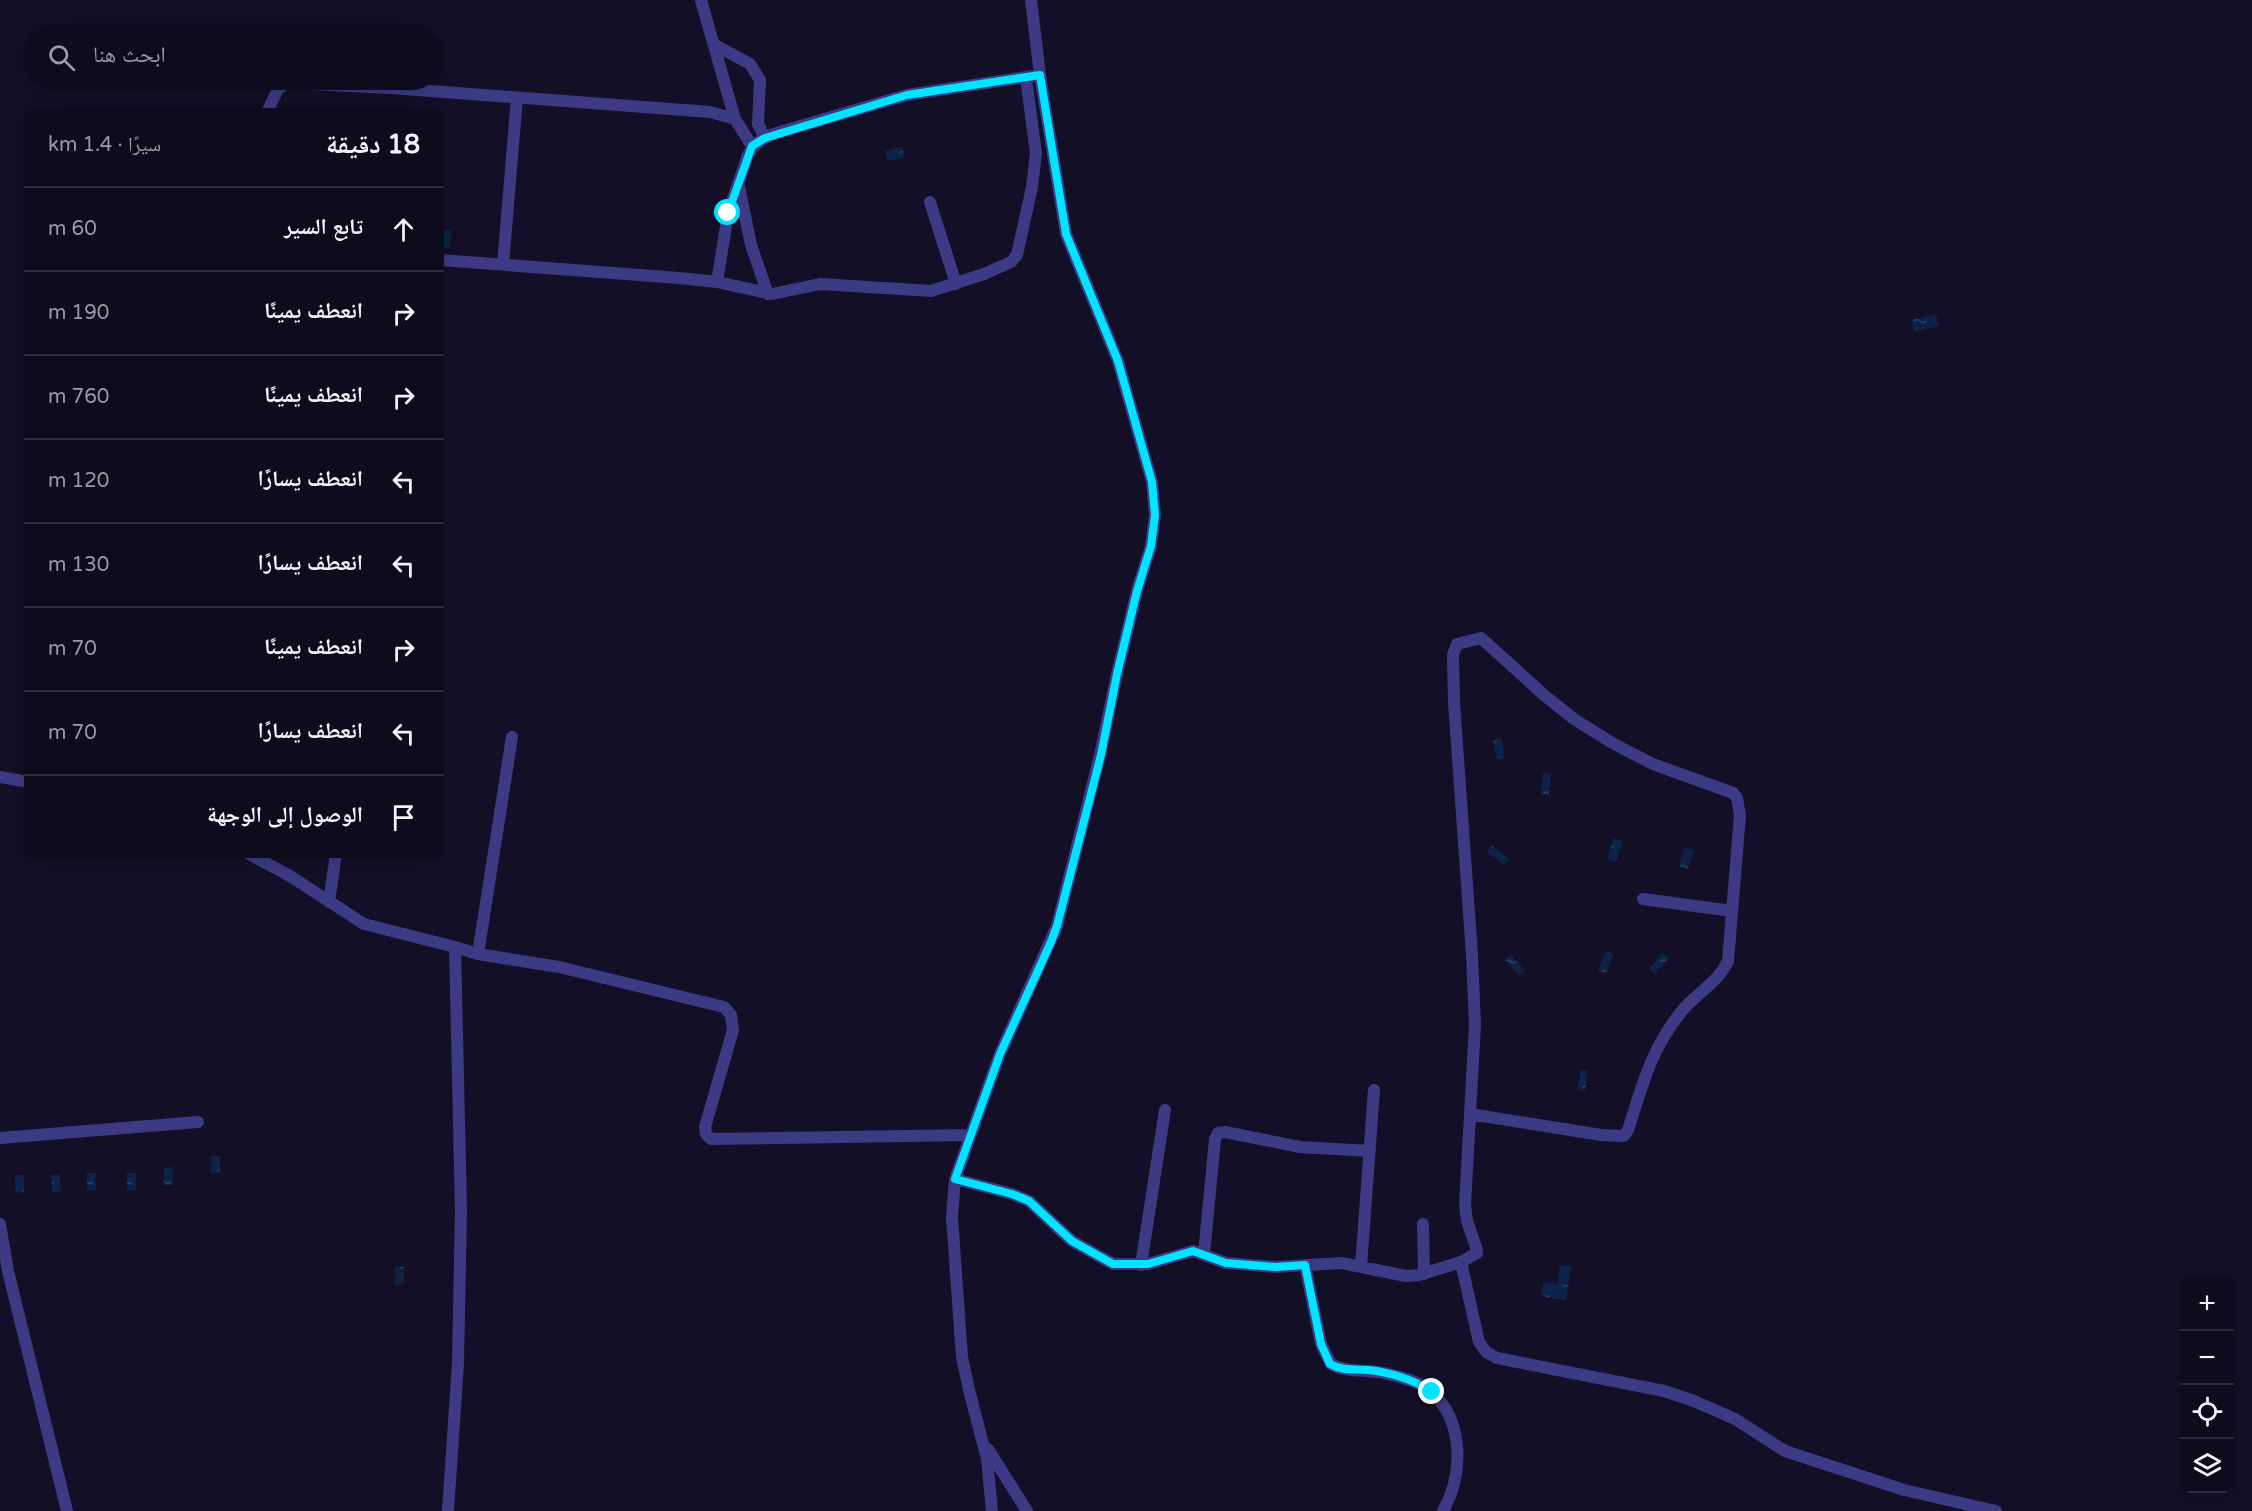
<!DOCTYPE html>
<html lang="ar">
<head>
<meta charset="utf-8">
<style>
	body { margin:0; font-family:"Varela Round","Noto Naskh Arabic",sans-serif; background:#171425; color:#f1f3f6; direction:rtl }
	.controls { position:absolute; right:18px; bottom:18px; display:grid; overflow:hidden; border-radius:12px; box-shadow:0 3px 15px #0003 }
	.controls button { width:54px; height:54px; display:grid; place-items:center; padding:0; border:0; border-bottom:2px solid #2e2b3b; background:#0e0b1c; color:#f1f3f6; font:30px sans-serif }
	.stop { position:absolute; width:18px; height:18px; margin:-14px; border:4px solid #00e5ff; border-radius:50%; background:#fff }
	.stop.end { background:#00e5ff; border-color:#fff; box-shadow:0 2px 6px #0008 }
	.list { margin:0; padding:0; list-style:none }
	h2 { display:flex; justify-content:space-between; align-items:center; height:78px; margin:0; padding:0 24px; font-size:26px }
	h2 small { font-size:20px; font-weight:400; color:#9b9ba3 }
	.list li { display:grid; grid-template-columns:39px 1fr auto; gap:18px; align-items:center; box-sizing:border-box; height:84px; padding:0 24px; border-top:2px solid #2e2b3b }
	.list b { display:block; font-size:22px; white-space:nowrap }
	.list em { font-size:20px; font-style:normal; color:#9b9ba3 }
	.icon { flex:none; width:33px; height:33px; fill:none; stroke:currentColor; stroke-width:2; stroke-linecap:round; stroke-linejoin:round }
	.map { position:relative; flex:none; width:2252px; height:1511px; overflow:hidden; direction:ltr }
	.search { position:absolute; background:#0e0b1c; box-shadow:0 3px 15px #0003; left:24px; top:24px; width:420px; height:66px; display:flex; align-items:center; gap:15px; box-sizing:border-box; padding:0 21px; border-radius:33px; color:#9b9ba3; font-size:22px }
	.panel { position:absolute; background:#0e0b1c; box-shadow:0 3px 15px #0003; left:24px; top:108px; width:420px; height:750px; border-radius:12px; direction:rtl }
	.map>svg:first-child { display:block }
	.water { fill:url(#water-ripples) }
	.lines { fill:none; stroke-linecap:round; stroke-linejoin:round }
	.street { stroke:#3d3a85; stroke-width:12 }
	.route { stroke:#00e5ff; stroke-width:8 }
</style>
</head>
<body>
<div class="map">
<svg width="2252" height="1511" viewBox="0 0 2252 1511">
	<defs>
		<pattern id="water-ripples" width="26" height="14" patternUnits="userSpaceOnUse" patternTransform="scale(1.5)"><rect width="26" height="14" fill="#0c2248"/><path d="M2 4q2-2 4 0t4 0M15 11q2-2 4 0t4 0" fill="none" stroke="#2f4163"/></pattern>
	</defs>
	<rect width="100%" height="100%" fill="#130f26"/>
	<!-- water -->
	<path class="water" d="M 902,147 L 905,157 L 888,161 L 885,151 Z
		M 443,229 L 451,230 L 450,248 L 442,247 Z
		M 1936,314 L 1939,326 L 1914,332 L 1912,320 Z
		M 1501,738 L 1505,758 L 1497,760 L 1493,739 Z
		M 1543,773 L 1551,774 L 1549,795 L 1541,795 Z
		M 1614,838 L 1623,841 L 1616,862 L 1607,859 Z
		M 1492,846 L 1509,859 L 1504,865 L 1487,852 Z
		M 1684,848 L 1694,851 L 1688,869 L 1679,867 Z
		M 1606,951 L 1613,954 L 1606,974 L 1598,971 Z
		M 1663,953 L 1669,958 L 1655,974 L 1649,969 Z
		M 1511,955 L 1525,970 L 1519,976 L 1505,960 Z
		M 1581,1070 L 1588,1071 L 1585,1091 L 1577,1090 Z
		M 211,1156 L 220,1156 L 220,1173 L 211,1173 Z
		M 173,1167 L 173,1185 L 164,1185 L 164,1168 Z
		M 87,1173 L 95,1173 L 96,1190 L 87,1190 Z
		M 127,1173 L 136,1173 L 136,1190 L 127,1190 Z
		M 15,1175 L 24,1175 L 24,1192 L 15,1193 Z
		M 51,1175 L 60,1175 L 61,1192 L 52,1192 Z
		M 1560,1265 L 1571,1267 L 1566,1300 L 1541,1296 L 1543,1282 L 1557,1284 Z
		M 395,1267 L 404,1267 L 404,1284 L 395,1285 Z"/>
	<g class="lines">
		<!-- street -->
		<path class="street" d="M 701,0 L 735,119
			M 715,45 L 750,64 L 760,80 L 758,124 L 765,138
			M 267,112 L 278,89 L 287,83 L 391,88 L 710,112 L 735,119 L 752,146
			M 739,186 L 751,245 L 768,294
			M 930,202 L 956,284
			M 440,260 L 679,278 L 717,282 L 772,294 L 820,284 L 931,291 L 984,274 L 1011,262 L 1017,255 L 1032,187 L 1036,153 L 1026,78
			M 503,265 L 517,98
			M 717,282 L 728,213 L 748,155 C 754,143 761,140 773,134 L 907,95 L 1033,76
			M 0,777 L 28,782
			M 249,854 L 290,876 L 364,924 L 455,947 L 461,1210 L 458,1363 L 448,1511
			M 1643,899 L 1732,911
			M 329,902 L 336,854
			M 455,947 L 478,954 L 559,967 L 724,1007 L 731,1015 L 733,1030 L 705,1127 L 706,1134 L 711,1139 L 970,1135
			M 478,954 L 512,737
			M 0,1138 L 198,1122
			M 955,1179 L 1012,1194 L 1029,1201 L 1072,1241 L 1113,1264 L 1148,1264 L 1193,1251 L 1226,1263 L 1275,1267 L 1341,1263 L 1406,1276 L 1419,1275 L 1461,1262 L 1479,1342 L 1486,1352 L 1497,1358 L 1664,1391 L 1694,1401 L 1735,1419 L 1785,1451 L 1904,1490 L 1996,1511
			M 0,1224 L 8,1271 L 67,1511
			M 1423,1224 L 1424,1274
			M 1204,1254 L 1215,1139 L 1218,1133 L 1225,1132 L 1300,1147 L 1370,1151
			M 1461,1262 L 1477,1253 L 1477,1250 L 1467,1221 L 1465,1205 L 1475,1025 L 1472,955 L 1454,702 L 1453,655 L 1457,644 L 1481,638 L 1544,695 L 1574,719 L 1614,744 L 1653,764 L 1733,793 L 1737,798 L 1740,815 L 1728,961 C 1718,983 1695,994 1681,1012 C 1650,1051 1643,1084 1628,1130 L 1624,1136 L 1601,1135 L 1470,1114
			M 1141,1265 L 1165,1110
			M 1305,1265 L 1321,1344 L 1331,1364 C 1346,1373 1367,1369 1384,1373 C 1399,1377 1420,1381 1431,1392 C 1465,1421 1463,1476 1443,1511
			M 1361,1266 L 1374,1090
			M 988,1449 L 1027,1511
			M 992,1511 L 987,1459 L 969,1390 L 962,1357 L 952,1217 L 955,1179 L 1000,1054 L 1057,926 L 1100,755 L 1117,674 L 1137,591 L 1151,546 L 1155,515 L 1152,482 L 1118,361 L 1066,234 L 1040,75 L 1031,0"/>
	</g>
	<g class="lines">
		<!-- route -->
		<path class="route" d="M 728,213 L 752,146 L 765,138 L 907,95 L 1040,75 L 1066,234 L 1118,361 L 1152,482 L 1155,515 L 1151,546 L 1137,591 L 1117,674 L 1101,755 L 1057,926 L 1051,942 L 1000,1054 L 955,1179 L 1012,1194 L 1029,1201 L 1072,1241 L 1113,1264 L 1148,1264 L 1193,1251 L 1226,1263 L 1275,1267 L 1305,1265 L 1321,1344 L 1330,1364 C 1342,1371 1355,1369 1368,1370 C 1389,1372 1415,1380 1432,1392"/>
	</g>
</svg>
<div class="controls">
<button>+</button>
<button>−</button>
<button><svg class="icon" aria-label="locate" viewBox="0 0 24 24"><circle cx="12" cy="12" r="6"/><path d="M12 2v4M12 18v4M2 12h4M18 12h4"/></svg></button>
<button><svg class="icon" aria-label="layers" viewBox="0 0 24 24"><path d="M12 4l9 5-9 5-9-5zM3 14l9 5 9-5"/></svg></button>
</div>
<div class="stop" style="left:728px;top:213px"></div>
<div class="stop end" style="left:1432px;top:1392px"></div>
<div class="search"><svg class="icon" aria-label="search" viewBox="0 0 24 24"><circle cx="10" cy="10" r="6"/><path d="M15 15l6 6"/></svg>ابحث هنا</div>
<section class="panel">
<h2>18 دقيقة<small>سيرًا · 1.4 km</small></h2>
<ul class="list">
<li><svg class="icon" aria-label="ahead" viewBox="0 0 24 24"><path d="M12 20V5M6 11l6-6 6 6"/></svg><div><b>تابع السير</b></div><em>60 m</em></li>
<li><svg class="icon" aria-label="right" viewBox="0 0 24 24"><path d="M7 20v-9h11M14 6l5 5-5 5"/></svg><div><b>انعطف يمينًا</b></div><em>190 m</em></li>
<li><svg class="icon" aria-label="right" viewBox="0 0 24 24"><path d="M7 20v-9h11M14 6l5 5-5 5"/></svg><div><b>انعطف يمينًا</b></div><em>760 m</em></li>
<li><svg class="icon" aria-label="left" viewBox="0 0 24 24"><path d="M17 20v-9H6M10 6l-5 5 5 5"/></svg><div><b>انعطف يسارًا</b></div><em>120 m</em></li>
<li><svg class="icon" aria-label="left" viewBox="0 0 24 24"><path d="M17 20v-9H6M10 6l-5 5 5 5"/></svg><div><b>انعطف يسارًا</b></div><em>130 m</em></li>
<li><svg class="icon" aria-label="right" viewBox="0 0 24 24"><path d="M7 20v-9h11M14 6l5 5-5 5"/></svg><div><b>انعطف يمينًا</b></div><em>70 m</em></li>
<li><svg class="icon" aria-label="left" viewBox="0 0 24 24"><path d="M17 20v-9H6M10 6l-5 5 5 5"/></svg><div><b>انعطف يسارًا</b></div><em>70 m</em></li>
<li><svg class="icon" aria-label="arrive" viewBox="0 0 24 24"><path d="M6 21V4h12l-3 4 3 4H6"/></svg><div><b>الوصول إلى الوجهة</b></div></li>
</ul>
</section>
</div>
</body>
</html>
